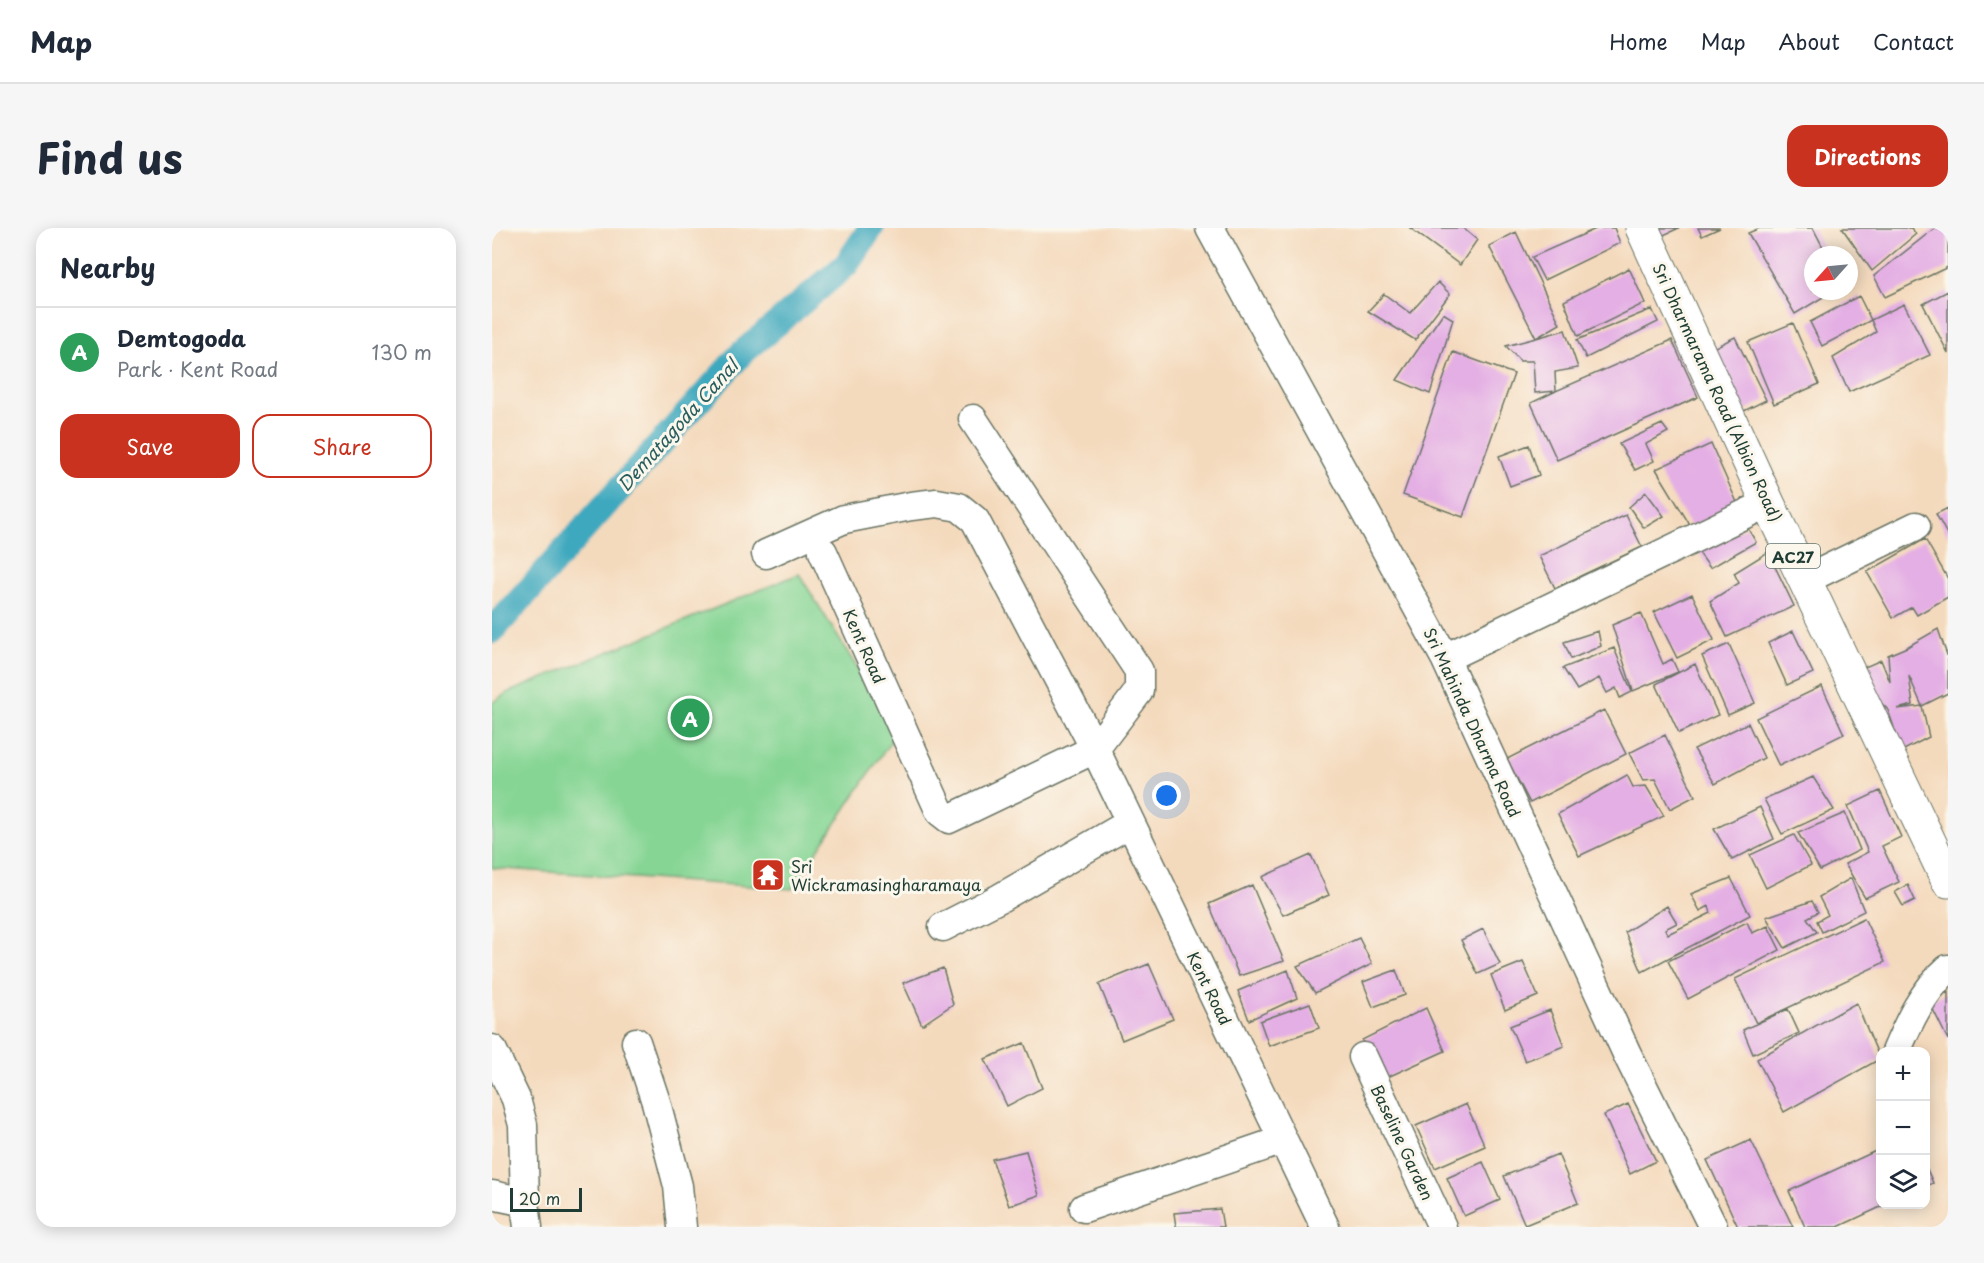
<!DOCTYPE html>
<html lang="en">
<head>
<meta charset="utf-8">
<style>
	body { margin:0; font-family:"Playpen Sans",sans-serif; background:#f6f6f7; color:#1f2937 }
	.controls { position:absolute; right:18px; bottom:18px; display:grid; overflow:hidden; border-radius:12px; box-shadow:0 3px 15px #0003 }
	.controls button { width:54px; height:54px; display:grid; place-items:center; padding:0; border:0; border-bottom:2px solid #e0e1e3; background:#fff; color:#1f2937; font:30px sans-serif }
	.compass { position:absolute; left:1312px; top:18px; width:54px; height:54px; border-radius:50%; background:#fff; box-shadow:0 3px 15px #0003; rotate:243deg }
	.scale { position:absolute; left:18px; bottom:15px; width:72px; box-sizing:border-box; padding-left:6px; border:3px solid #1f3d34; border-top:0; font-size:16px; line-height:21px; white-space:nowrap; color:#1f3d34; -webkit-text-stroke:4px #fbf7ec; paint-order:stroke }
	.you { position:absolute; left:675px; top:568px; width:21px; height:21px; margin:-15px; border:4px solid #fff; border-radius:50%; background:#1a73e8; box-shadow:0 0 0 9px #1a73e833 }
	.badge { display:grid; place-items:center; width:39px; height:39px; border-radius:50%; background:#c8321e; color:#fff; font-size:20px; font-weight:700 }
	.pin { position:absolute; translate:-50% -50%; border:3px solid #fff; box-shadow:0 2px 6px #0006 }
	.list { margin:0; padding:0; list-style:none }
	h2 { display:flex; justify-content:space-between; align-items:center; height:78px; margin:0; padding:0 24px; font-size:26px }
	h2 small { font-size:20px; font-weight:400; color:#747a83 }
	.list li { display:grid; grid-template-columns:39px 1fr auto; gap:18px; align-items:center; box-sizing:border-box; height:90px; padding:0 24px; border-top:2px solid #e0e1e3 }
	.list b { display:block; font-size:22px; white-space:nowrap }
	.list p { margin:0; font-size:20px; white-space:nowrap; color:#747a83 }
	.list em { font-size:20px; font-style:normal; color:#747a83 }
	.actions { display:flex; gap:12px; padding:18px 24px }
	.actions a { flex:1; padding:14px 0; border:2px solid #c8321e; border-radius:18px; text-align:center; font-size:21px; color:#c8321e }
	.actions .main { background:#c8321e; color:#fff }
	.icon { flex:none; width:33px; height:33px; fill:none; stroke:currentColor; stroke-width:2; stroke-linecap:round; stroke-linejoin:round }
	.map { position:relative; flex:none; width:1456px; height:999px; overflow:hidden; border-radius:18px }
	header { display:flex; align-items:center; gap:36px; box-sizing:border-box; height:84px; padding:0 30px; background:#fff; border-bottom:2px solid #e0e1e3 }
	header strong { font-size:28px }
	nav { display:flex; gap:33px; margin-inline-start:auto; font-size:21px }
	.intro { display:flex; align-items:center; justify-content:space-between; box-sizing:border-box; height:144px; padding:0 36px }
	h1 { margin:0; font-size:42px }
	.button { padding:15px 27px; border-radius:18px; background:#c8321e; color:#fff; font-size:21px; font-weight:700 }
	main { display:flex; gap:36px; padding:0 36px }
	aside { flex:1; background:#fff; border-radius:18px; box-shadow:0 3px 15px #0003 }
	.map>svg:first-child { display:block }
	.green { fill:#86d594; stroke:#528964; stroke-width:1.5 }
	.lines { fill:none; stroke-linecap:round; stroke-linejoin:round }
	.canal { stroke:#3ea8be; stroke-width:26 }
	.building { fill:#e4afe4 }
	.minor-casing { stroke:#6a7464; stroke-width:31 }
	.major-casing { stroke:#6a7464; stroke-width:35 }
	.minor { stroke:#fff; stroke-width:28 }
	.major { stroke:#fff; stroke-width:33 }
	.labels { text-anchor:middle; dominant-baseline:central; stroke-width:6; stroke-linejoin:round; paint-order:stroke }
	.shield { fill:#fbf7ec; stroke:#61756b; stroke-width:1.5 }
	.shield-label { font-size:15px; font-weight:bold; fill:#1f3d34 }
	.street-label { font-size:16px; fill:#1f3d34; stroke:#fbf7ec }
	.poi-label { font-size:16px; fill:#1f3d34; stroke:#fbf7ec; text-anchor:start }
	.water-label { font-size:18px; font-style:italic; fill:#285d5d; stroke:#fbf7ec }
</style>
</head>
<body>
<header>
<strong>Map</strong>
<nav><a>Home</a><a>Map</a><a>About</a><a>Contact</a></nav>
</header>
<div class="intro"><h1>Find us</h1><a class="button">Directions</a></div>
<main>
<aside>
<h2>Nearby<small></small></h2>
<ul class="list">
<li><span class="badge" style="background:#2e9e5b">A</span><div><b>Demtogoda</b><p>Park · Kent Road</p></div><em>130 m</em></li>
</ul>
<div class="actions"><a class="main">Save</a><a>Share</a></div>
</aside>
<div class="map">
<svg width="1456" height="999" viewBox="0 0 1456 999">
	<rect width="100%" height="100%" fill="#fbf7ec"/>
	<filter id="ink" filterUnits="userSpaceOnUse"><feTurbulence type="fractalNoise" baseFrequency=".0167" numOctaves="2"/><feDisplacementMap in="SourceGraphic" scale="12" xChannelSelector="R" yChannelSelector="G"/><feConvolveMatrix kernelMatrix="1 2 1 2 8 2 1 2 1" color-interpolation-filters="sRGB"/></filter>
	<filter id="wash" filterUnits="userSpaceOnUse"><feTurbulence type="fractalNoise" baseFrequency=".008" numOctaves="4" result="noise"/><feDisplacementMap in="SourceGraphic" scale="24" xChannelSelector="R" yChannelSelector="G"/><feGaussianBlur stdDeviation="1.35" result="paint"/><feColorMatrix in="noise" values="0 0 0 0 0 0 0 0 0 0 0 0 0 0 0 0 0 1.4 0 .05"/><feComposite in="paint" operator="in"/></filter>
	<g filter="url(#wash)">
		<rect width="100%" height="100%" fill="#f4dabd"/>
		<!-- green -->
		<path class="green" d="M 307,346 L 405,504 L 300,661 L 0,640 L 0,475 L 15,465 Z"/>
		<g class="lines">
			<!-- canal -->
			<path class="canal" d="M 0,403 L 250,125 L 354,37 L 379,0"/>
		</g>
		<g id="blocks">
			<!-- building -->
			<path class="building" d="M 918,0 L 973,0 L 972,1 L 985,12 L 968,37 Z
				M 1106,0 L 1122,0 L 1128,15 L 1052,52 L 1040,29 Z
				M 1160,0 L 1187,0 L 1165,10 Z
				M 1206,0 L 1228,0 L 1210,8 Z
				M 1268,0 L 1321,0 L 1335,27 L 1321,27 L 1321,63 L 1341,63 L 1303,86 L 1256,5 Z
				M 1350,0 L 1419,0 L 1424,6 L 1380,43 Z
				M 1443,0 L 1456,0 L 1456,39 L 1393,69 L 1382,48 Z
				M 1024,4 L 1068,96 L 1044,110 L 1073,102 L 1086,140 L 1063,144 L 1064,163 L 1180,112 L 1206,169 L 1065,232 L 1039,175 L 1064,163 L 1043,165 L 1041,133 L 1028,133 L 1014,118 L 1044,110 L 997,18 Z
				M 1137,40 L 1153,75 L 1086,108 L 1072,73 Z
				M 946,54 L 958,66 L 923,112 L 876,83 L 892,66 L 918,85 Z
				M 1456,63 L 1456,125 L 1431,76 Z
				M 1367,68 L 1379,92 L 1412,76 L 1438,127 L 1357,164 L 1341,130 L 1384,104 L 1379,92 L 1330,118 L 1318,94 Z
				M 1160,81 L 1166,94 L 1094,130 L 1085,112 Z
				M 951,85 L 961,91 L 938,166 L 905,152 Z
				M 1301,95 L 1327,156 L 1282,176 L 1256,114 Z
				M 1243,109 L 1274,172 L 1250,184 L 1219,121 Z
				M 961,124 L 1022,146 L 971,289 L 911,267 Z
				M 1170,196 L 1176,204 L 1154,216 L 1162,233 L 1143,242 L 1127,216 Z
				M 1219,216 L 1248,281 L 1201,302 L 1164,241 Z
				M 1037,217 L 1047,247 L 1018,258 L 1007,228 Z
				M 1154,264 L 1172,288 L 1152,300 L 1137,279 Z
				M 1456,280 L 1456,308 L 1444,286 Z
				M 1134,287 L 1150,319 L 1063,360 L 1047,328 Z
				M 1255,299 L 1264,314 L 1218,340 L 1205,322 Z
				M 1433,311 L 1456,351 L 1456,369 L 1425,387 L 1420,379 L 1401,390 L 1375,344 Z
				M 1276,324 L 1302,378 L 1235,409 L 1218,373 L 1247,355 L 1242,345 Z
				M 1200,366 L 1222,412 L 1185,430 L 1162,384 Z
				M 1149,385 L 1171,436 L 1180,431 L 1186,444 L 1141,463 L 1120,397 Z
				M 1446,401 L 1456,430 L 1456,465 L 1430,478 L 1417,448 L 1421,477 L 1405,481 L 1430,478 L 1437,509 L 1410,523 L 1396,482 L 1375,460 L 1366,442 L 1389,432 L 1398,454 L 1396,427 L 1415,419 Z
				M 1106,403 L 1109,418 L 1079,431 L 1072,414 Z
				M 1301,403 L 1321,445 L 1295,457 L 1276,415 Z
				M 1237,416 L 1263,475 L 1236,487 L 1210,428 Z
				M 1122,420 L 1140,464 L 1128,470 L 1124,460 L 1115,465 L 1107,450 L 1085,462 L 1071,440 Z
				M 1203,436 L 1226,487 L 1187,505 L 1164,456 Z
				M 1330,458 L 1352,506 L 1287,538 L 1264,490 Z
				M 1112,482 L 1134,526 L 1038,575 L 1015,531 Z
				M 1256,495 L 1272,530 L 1223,556 L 1202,521 Z
				M 1173,507 L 1203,568 L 1178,581 L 1163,551 L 1151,552 L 1137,525 Z
				M 1135,547 L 1141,559 L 1154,558 L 1172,588 L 1087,628 L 1066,586 Z
				M 1321,549 L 1342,582 L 1290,606 L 1272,571 Z
				M 1388,563 L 1409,609 L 1390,618 L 1407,654 L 1373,670 L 1353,636 L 1376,624 L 1356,578 Z
				M 1268,579 L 1282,611 L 1240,632 L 1222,601 Z
				M 1353,585 L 1368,622 L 1328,642 L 1306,605 Z
				M 1302,607 L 1319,637 L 1274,660 L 1258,627 Z
				M 819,627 L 837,667 L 791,687 L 770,649 Z
				M 1239,650 L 1258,687 L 1150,744 L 1133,704 L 1175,678 L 1185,695 L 1173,701 L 1176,706 L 1219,685 L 1217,678 L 1208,683 L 1199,666 Z
				M 1359,650 L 1372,683 L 1330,704 L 1325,693 L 1336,687 L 1327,669 Z
				M 760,657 L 792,733 L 747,748 L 717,676 Z
				M 1416,657 L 1423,672 L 1411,678 L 1403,664 Z
				M 1320,673 L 1326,684 L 1315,690 L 1325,704 L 1293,720 L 1274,689 Z
				M 1372,690 L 1393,734 L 1264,795 L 1243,751 Z
				M 1255,694 L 1260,705 L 1276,698 L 1288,722 L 1196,771 L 1176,733 Z
				M 991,701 L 1008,736 L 986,746 L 969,712 Z
				M 867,710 L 880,736 L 823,765 L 805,738 Z
				M 1031,734 L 1046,768 L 1013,782 L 999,747 Z
				M 657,736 L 681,791 L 630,812 L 607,756 Z
				M 451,740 L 461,776 L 430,797 L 411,755 Z
				M 796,742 L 805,770 L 757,792 L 746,763 Z
				M 904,742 L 913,767 L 881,779 L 871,754 Z
				M 1456,764 L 1456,812 L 1437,773 Z
				M 818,775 L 827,800 L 777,818 L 768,793 Z
				M 1364,775 L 1388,831 L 1292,884 L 1265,831 Z
				M 934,780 L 953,823 L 887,853 L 870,812 Z
				M 1296,781 L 1307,805 L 1261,826 L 1251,802 Z
				M 1058,782 L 1072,818 L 1033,833 L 1018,798 Z
				M 532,815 L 550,860 L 515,878 L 493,831 Z
				M 974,876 L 993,918 L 943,940 L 924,898 Z
				M 1136,876 L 1164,933 L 1138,946 L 1112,887 Z
				M 1259,912 L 1301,999 L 1246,999 L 1215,932 Z
				M 1388,921 L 1388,976 L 1395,976 L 1346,999 L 1313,999 L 1297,963 Z
				M 534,923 L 547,967 L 517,978 L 500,931 Z
				M 1066,926 L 1086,975 L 1033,997 L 1012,948 Z
				M 991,934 L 1008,972 L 972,988 L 955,950 Z
				M 1434,939 L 1441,955 L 1434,958 Z
				M 728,981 L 731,999 L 684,999 L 682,985 Z"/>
		</g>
	</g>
	<g filter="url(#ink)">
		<use href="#blocks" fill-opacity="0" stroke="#6a7464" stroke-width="1.5"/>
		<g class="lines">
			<defs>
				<path id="minor" d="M 718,0 L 953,430 L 1135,826 L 1221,999
					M 331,324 L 448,584 L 457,591 L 603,521 L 647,463 L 647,443 L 481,191
					M 274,326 L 352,291 L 419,278 L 445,275 L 467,279 L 483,292 L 603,521 L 833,999
					M 1313,352 L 1424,298
					M 953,430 L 1276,275
					M 451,699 L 508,670 L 638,595
					M 144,814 L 164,874 L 186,958 L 190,999
					M 0,821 L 24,871 L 31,897 L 33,974 L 36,999
					M 1404,824 C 1417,793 1431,763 1456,741
					M 871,829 L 950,999
					M 0,967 L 33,974
					M 592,980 L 791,912"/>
				<path id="major" d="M 1150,0 L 1276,275 L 1456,653"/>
			</defs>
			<!-- minor casing -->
			<use href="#minor" class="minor-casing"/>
			<!-- major casing -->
			<use href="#major" class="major-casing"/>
			<!-- minor -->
			<use href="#minor" class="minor"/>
			<!-- major -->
			<use href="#major" class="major"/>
		</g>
	</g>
	<!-- icons -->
	<defs>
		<symbol id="temple-square" viewBox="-11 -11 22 22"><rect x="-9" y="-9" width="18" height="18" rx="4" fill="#c8321e" stroke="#fbf7ec"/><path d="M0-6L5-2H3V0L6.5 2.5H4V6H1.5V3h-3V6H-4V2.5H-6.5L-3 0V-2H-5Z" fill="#fff"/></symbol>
	</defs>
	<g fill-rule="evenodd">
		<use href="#temple-square" x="257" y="628" width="38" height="38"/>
	</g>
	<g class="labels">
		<!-- shield labels -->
		<rect class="shield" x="1274" y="316" width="54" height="24" rx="4.5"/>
		<g class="shield-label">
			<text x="1301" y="328">AC27</text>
		</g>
		<!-- street labels -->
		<g class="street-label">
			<text transform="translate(1226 164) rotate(65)">Sri Dharmarama Road (Albion Road)</text>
			<text transform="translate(373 418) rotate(66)">Kent Road</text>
			<text transform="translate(981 494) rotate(65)">Sri Mahinda Dharma Road</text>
			<text transform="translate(718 760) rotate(64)">Kent Road</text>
			<text transform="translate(911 914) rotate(65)">Baseline Garden</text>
		</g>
		<!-- poi labels -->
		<g class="poi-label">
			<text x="299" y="638">Sri<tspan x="299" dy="18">Wickramasingharamaya</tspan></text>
		</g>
		<!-- water labels -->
		<g class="water-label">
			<text transform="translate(185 197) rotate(-48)">Dematagoda Canal</text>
		</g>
	</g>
</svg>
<div class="controls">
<button>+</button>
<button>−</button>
<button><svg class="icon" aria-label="layers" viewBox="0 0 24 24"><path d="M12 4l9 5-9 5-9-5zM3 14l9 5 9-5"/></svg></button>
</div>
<svg class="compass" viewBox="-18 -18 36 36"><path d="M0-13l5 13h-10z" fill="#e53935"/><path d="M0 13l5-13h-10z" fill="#747a83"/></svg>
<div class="scale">20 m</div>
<div class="you"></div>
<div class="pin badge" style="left:198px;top:490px;background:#2e9e5b">A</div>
</div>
</main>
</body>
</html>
